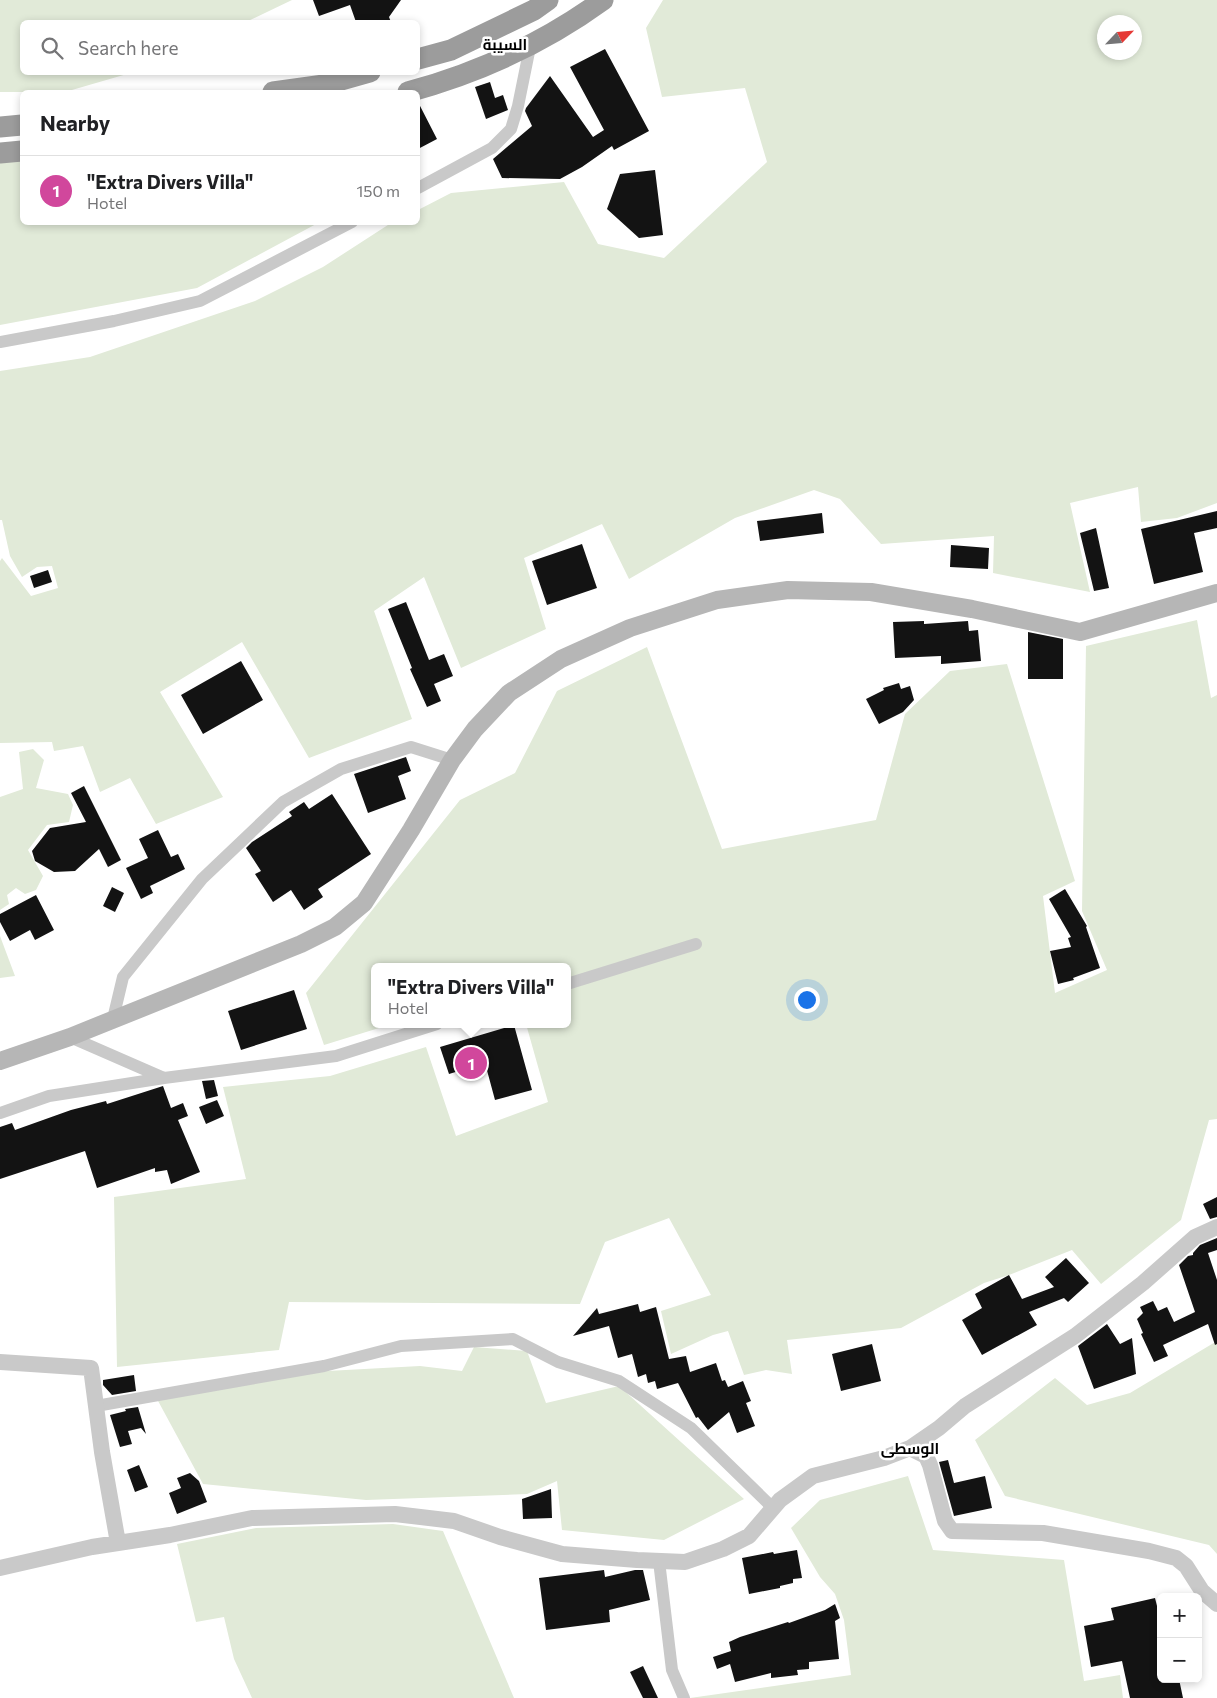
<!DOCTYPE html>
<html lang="en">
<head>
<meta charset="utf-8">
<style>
	body { margin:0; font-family:Commissioner,Cairo,sans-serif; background:#f2f2f2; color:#202124 }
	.controls { position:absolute; right:15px; bottom:15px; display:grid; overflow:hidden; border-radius:8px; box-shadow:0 2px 8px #0003 }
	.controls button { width:45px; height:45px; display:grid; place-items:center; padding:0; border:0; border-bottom:1px solid #e0e0e0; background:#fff; color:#202124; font:25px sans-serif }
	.compass { position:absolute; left:1097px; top:15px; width:45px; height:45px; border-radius:50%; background:#fff; box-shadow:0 2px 8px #0003; rotate:64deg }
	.you { position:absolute; left:806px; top:999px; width:18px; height:18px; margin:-12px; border:4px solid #fff; border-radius:50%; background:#1a73e8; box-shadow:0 0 0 8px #1a73e833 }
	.badge { display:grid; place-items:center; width:32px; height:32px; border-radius:50%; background:#1a73e8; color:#fff; font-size:16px; font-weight:700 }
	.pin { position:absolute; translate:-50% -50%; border:2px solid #fff; box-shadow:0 1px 5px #0006 }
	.popup { position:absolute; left:371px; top:963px; width:200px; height:65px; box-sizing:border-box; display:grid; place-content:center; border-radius:8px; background:#fff; filter:drop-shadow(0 1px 4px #0005); font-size:16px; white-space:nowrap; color:#757577 }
	.popup b { font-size:19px; color:#202124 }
	.popup::after { content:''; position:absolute; left:50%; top:100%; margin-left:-10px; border:10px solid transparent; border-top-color:#fff }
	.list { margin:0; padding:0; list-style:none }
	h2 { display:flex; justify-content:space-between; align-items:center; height:65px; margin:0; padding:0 20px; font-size:21px }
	h2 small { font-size:16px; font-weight:400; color:#757577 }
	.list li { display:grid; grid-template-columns:32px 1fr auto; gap:15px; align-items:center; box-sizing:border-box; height:70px; padding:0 20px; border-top:1px solid #e0e0e0 }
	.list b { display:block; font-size:19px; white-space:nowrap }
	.list p { margin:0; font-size:16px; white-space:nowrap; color:#757577 }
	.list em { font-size:16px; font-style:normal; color:#757577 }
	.icon { flex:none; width:28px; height:28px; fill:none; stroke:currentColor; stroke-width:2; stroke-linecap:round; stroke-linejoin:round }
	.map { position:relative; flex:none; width:1217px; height:1698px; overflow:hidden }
	.search { position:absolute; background:#fff; box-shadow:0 2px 8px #0003; left:20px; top:20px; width:400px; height:55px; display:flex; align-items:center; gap:12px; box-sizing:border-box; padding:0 18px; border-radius:8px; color:#757577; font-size:19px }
	.panel { position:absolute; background:#fff; box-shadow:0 2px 8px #0003; left:20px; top:90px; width:400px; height:135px; border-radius:8px }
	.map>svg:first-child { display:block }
	.green { fill:#e1ead8; fill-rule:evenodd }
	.building { fill:#131313 }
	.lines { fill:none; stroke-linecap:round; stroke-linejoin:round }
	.minor { stroke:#c9c9c9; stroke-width:12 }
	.tertiary { stroke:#c9c9c9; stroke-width:16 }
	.secondary { stroke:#b6b6b6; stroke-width:18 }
	.trunk { stroke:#9c9c9c; stroke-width:21 }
	.labels { text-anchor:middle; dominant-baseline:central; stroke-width:5; stroke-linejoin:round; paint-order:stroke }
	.neighbourhood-label { font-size:15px; font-weight:bold; fill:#000; stroke:#fff }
</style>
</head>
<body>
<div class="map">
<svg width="1217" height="1698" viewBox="0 0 1217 1698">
	<rect width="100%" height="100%" fill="#fff"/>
	<!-- green -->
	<path class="green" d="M 0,0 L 292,0 L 246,22 L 184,22 L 182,20 L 173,22 L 22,22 L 22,72 L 127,72 L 127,74 L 65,92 L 0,92 Z
		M 663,0 L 1217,0 L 1217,503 L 1177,518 L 1141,522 L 1138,487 L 1070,503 L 1090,592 L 993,573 L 994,536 L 881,544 L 840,499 L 814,490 L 735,518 L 629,579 L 602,524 L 524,558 L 546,629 L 461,668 L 424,577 L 374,611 L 412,719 L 309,758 L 242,642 L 160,692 L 223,797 L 156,824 L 130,778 L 100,792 L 83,746 L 54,751 L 52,742 L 0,743 L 0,561 L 2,558 L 31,596 L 58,588 L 52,566 L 37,567 L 22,577 L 10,556 L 2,520 L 0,520 L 0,371 L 90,357 L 255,301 L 323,267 L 391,223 L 418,222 L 418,210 L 451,193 L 564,182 L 598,244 L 664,258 L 767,162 L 745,88 L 662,97 L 646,28 ZM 1104,22 L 1134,22 L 1134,52 L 1104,52 Z
		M 0,160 L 22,161 L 22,222 L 318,223 L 197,288 L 0,325 Z
		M 1197,620 L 1211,698 L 1217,695 L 1217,1119 L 1209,1120 L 1181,1220 L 1101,1284 L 1072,1250 L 1009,1275 L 984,1283 L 901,1328 L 787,1340 L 792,1374 L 766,1370 L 744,1375 L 728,1331 L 713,1335 L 671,1354 L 661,1311 L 711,1295 L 669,1218 L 605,1242 L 580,1304 L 289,1302 L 279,1350 L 117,1367 L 114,1197 L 246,1179 L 223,1087 L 330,1076 L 426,1047 L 456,1136 L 548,1102 L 526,1024 L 567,1024 L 567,967 L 375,967 L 375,1024 L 392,1024 L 324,1045 L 306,993 L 460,800 L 515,773 L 557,691 L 647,647 L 722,849 L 876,820 L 905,714 L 950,671 L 1007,664 L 1075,881 L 1043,896 L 1055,993 L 1107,970 L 1082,911 L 1086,646 Z
		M 33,749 L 44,760 L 36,788 L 68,794 L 73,805 L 69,822 L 47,825 L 28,850 L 43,876 L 36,890 L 25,894 L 16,888 L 7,895 L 9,904 L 0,910 L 0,797 L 23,789 L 19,752 Z
		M 0,936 L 15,976 L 0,978 Z
		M 1217,1341 L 1217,1554 L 1209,1545 L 1005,1496 L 975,1440 L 1055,1378 L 1087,1405 L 1130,1393 Z
		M 474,1347 L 527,1351 L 546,1403 L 619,1386 L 744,1499 L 664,1540 L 562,1530 L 557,1481 L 527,1494 L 366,1500 L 203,1484 L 157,1399 L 290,1373 L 420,1366 L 462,1371 Z
		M 908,1476 L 933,1550 L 1064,1560 L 1084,1681 L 1120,1675 L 1123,1698 L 690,1698 L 851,1675 L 844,1620 L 835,1594 L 820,1577 L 791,1528 L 820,1500 Z
		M 393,1524 L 443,1531 L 514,1698 L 252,1698 L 234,1659 L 224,1617 L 196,1622 L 177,1544 L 256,1528 Z"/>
	<!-- building -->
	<path class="building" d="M 313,0 L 401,0 L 389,17 L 391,22 L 356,22 L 350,5 L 319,16 Z
		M 605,49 L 649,131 L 614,150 L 612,146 L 582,167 L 560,179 L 502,178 L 493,159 L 532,126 L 525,111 L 526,108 L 550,76 L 593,137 L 604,130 L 570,67 Z
		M 490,82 L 495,98 L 503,95 L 508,110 L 486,119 L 475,87 Z
		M 418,102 L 437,139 L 418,149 Z
		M 655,170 L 663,235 L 639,238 L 607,209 L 620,174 Z
		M 1217,511 L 1217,528 L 1194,533 L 1203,572 L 1154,584 L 1141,529 Z
		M 822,513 L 824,533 L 760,541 L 757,521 Z
		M 1096,528 L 1109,588 L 1094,591 L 1080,533 Z
		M 582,544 L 597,588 L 547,605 L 532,561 Z
		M 951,545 L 989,548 L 988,569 L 950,567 Z
		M 48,570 L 52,582 L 34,588 L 30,576 Z
		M 406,602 L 429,660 L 444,654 L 453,676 L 434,684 L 441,701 L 427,707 L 410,669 L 412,668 L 388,609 Z
		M 924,621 L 924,624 L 968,621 L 969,631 L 978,630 L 981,661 L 941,664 L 941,656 L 895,658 L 893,622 Z
		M 1028,632 L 1063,639 L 1063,679 L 1028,679 Z
		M 241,661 L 263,700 L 203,734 L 181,695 Z
		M 899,683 L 901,689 L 910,686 L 914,700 L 903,712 L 879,724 L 866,699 L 884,690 L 883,688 Z
		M 406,757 L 411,771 L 398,776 L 406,799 L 368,813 L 354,774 Z
		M 84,786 L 121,860 L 108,867 L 99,849 L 75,871 L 54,872 L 35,861 L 32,851 L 50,828 L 86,822 L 71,793 Z
		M 332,794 L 371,854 L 318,889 L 323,897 L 304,910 L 291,890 L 273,902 L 255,874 L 261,871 L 246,848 L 252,842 L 292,816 L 289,812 L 304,802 L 309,809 Z
		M 158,830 L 171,857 L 178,854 L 185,869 L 150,886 L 153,893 L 141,899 L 126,868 L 148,858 L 139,839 Z
		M 112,887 L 124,893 L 115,912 L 103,906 Z
		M 1065,889 L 1087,926 L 1086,927 L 1100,968 L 1073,978 L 1074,980 L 1058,984 L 1050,951 L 1071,947 L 1068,938 L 1071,937 L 1049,899 Z
		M 36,895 L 54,930 L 35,940 L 30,930 L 10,941 L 0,922 L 0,914 Z
		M 294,990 L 307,1029 L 241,1050 L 228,1011 Z
		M 514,1025 L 532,1090 L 495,1100 L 485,1063 L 449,1074 L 440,1047 Z
		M 214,1080 L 218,1096 L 206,1099 L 202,1081 Z
		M 163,1086 L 171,1108 L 183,1103 L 188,1116 L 178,1120 L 200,1172 L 171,1184 L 167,1170 L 155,1172 L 155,1168 L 97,1188 L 85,1151 L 0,1179 L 0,1127 L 12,1123 L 15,1130 L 71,1110 L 106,1101 L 107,1104 Z
		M 217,1100 L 224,1116 L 206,1124 L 199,1107 Z
		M 1217,1197 L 1217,1217 L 1210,1219 L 1203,1204 Z
		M 1217,1238 L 1217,1250 L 1208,1253 L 1217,1280 L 1217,1344 L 1215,1345 L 1208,1324 L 1163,1345 L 1168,1356 L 1154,1362 L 1141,1334 L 1143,1333 L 1137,1319 L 1143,1313 L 1140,1307 L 1153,1301 L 1158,1311 L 1167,1307 L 1174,1322 L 1195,1312 L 1179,1265 L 1188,1256 L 1193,1255 L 1193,1253 L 1200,1245 Z
		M 1066,1258 L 1089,1283 L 1068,1302 L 1064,1298 L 1029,1312 L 1037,1325 L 982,1355 L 962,1320 L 982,1308 L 975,1294 L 1009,1275 L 1022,1299 L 1054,1287 L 1045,1277 Z
		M 638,1304 L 640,1312 L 656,1307 L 669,1359 L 686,1356 L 690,1372 L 716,1363 L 722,1381 L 725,1380 L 728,1387 L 743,1381 L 751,1401 L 746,1403 L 755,1426 L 737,1433 L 729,1412 L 708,1430 L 698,1417 L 696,1418 L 678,1383 L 657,1389 L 655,1381 L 648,1383 L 646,1374 L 638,1377 L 632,1354 L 618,1358 L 609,1326 L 573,1336 L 597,1308 L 599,1314 Z
		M 1107,1324 L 1120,1344 L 1132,1338 L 1136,1374 L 1094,1389 L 1078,1346 Z
		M 872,1344 L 881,1381 L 841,1391 L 832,1354 Z
		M 134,1375 L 136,1391 L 112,1395 L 103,1385 L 103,1380 Z
		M 138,1407 L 146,1434 L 141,1428 L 128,1431 L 132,1444 L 120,1447 L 110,1415 L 126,1411 L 125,1409 Z
		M 948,1460 L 954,1483 L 985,1476 L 992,1508 L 954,1516 L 939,1462 Z
		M 139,1465 L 148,1487 L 135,1492 L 127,1470 Z
		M 190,1473 L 199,1481 L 207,1502 L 177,1514 L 169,1493 L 181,1488 L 177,1478 Z
		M 551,1489 L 552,1518 L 523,1519 L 522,1499 Z
		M 797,1550 L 802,1578 L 793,1579 L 793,1583 L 780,1586 L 780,1588 L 749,1594 L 742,1558 L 773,1552 L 774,1554 Z
		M 604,1570 L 605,1577 L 635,1570 L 643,1570 L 650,1600 L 609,1610 L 610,1622 L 546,1630 L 539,1578 Z
		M 1155,1598 L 1161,1622 L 1161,1679 L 1179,1679 L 1183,1698 L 1130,1698 L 1122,1661 L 1091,1667 L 1084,1626 L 1114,1620 L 1111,1608 Z
		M 835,1604 L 840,1618 L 835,1621 L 839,1659 L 809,1662 L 809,1669 L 797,1670 L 798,1675 L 771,1678 L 771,1673 L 735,1682 L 730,1664 L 717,1669 L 713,1657 L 731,1651 L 729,1642 L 740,1637 L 788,1622 L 789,1623 L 825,1610 Z
		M 643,1666 L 658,1698 L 643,1698 L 630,1672 Z"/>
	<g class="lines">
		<!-- minor -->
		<path class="minor" d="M 418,188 L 492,148 L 511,129 L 518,106 L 530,47
			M 0,342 L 114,321 L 200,301 L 352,222
			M 567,984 L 696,944
			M 113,1019 L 123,977 L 202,879 L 283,802 L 341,769 L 411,747 L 452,760
			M 70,1037 L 164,1078 L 336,1056 L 437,1024
			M 0,1113 L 49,1096 L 164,1078
			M 96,1406 L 324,1366 L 401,1346 L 513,1339 L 558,1362 L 619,1381 L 691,1428 L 773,1508
			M 659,1561 L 672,1670 L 684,1698"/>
		<!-- tertiary -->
		<path class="tertiary" d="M 0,1362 L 91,1368 L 102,1452 L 118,1543
			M 910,1448 L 926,1456 L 930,1465 L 945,1521 L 952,1531 L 1043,1533 L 1149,1551 L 1176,1558 L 1186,1566 L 1202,1591 L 1217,1604
			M 0,1568 L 92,1547 L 170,1535 L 252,1518 L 395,1514 L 454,1521 L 500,1537 L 562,1554 L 637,1560 L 685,1562 L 723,1549 L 749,1536 L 780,1500 L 813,1476 L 884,1458 L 910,1448 L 939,1428 L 965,1406 L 1075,1336 L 1143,1283 L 1195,1237 L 1217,1227"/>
		<!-- secondary -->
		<path class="secondary" d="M 0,1061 L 70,1037 L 301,944 L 335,927 L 364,903 L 411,830 L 452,760 L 475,729 L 509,693 L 561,659 L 630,628 L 717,600 L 788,590 L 871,592 L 972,609 L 1080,632 L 1217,593"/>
		<!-- trunk -->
		<path class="trunk" d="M 418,59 L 451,50 L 534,10 L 548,0
			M 273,92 L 324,85 L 370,72
			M 408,92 C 478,73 544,43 603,0
			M 0,127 L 22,125
			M 0,153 L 22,151"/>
	</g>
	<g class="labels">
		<!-- neighbourhood labels -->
		<g class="neighbourhood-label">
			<text x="505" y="44">السيبة</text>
			<text x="910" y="1448">الوسطى</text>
		</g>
	</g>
</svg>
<div class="controls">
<button>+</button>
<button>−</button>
</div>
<svg class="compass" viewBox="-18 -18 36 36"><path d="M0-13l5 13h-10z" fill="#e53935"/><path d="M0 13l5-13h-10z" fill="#757577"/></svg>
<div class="you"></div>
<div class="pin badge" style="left:471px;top:1063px;background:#d1479c">1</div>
<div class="popup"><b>&quot;Extra Divers Villa&quot;</b>Hotel</div>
<div class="search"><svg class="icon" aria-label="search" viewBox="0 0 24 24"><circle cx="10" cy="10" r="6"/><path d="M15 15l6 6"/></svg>Search here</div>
<section class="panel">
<h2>Nearby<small></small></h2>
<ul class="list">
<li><span class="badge" style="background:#d1479c">1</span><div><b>&quot;Extra Divers Villa&quot;</b><p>Hotel</p></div><em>150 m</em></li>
</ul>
</section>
</div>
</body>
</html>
